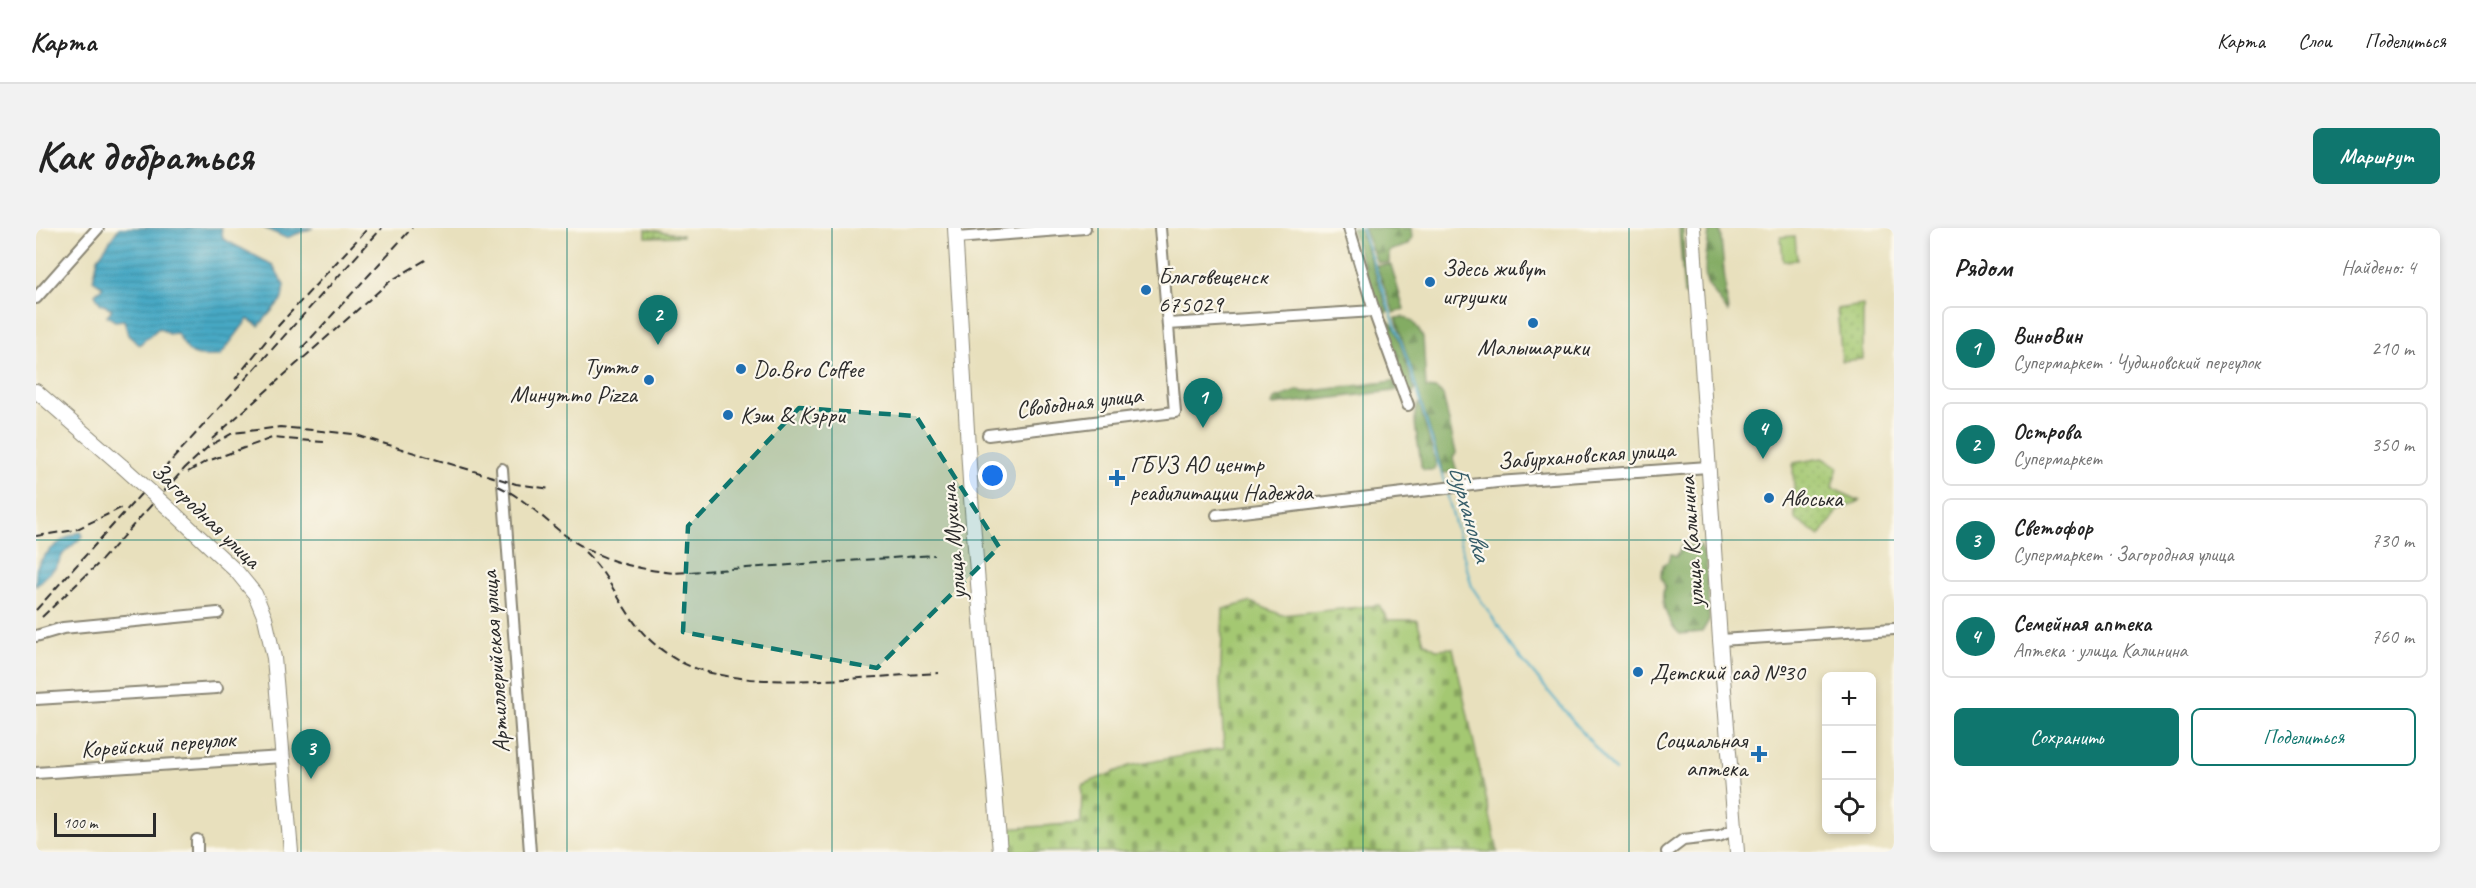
<!DOCTYPE html>
<html lang="ru">
<head>
<meta charset="utf-8">
<style>
	body { margin:0; font-family:Caveat,sans-serif; background:#f2f2f2; color:#222 }
	.controls { position:absolute; right:18px; bottom:18px; display:grid; overflow:hidden; border-radius:9px; box-shadow:0 3px 9px #0003 }
	.controls button { width:54px; height:54px; display:grid; place-items:center; padding:0; border:0; border-bottom:2px solid #e0e0e0; background:#fff; color:#222; font:30px sans-serif }
	.scale { position:absolute; left:18px; bottom:15px; width:102px; box-sizing:border-box; padding-left:6px; border:3px solid #2b2b2b; border-top:0; font-size:16px; line-height:21px; white-space:nowrap; color:#2b2b2b; -webkit-text-stroke:4px #fbf7ec; paint-order:stroke }
	.you { position:absolute; left:957px; top:248px; width:21px; height:21px; margin:-15px; border:4px solid #fff; border-radius:50%; background:#1a73e8; box-shadow:0 0 0 9px #1a73e833 }
	.badge { display:grid; place-items:center; width:39px; height:39px; border-radius:50%; background:#0f766e; color:#fff; font-size:20px; font-weight:700 }
	.pin { position:absolute; translate:-50% -50px; filter:drop-shadow(0 2px 3px #0008) }
	.pin::after { content:''; position:absolute; top:32px; width:21px; height:18px; background:inherit; clip-path:polygon(0 0,100% 0,50% 100%) }
	.list { margin:0; padding:0; list-style:none }
	h2 { display:flex; justify-content:space-between; align-items:center; height:78px; margin:0; padding:0 24px; font-size:26px }
	h2 small { font-size:20px; font-weight:400; color:#767676 }
	.list li { display:grid; grid-template-columns:39px 1fr auto; gap:18px; align-items:center; box-sizing:border-box; height:84px; margin:0 12px 12px; padding:0 12px; border:2px solid #e0e0e0; border-radius:9px }
	.list b { display:block; font-size:22px; white-space:nowrap }
	.list p { margin:0; font-size:20px; white-space:nowrap; color:#767676 }
	.list em { font-size:20px; font-style:normal; color:#767676 }
	.actions { display:flex; gap:12px; padding:18px 24px }
	.actions a { flex:1; padding:14px 0; border:2px solid #0f766e; border-radius:9px; text-align:center; font-size:21px; color:#0f766e }
	.actions .main { background:#0f766e; color:#fff }
	.icon { flex:none; width:33px; height:33px; fill:none; stroke:currentColor; stroke-width:2; stroke-linecap:round; stroke-linejoin:round }
	.map { position:relative; flex:none; width:1858px; height:624px; overflow:hidden; border-radius:9px }
	header { display:flex; align-items:center; gap:36px; box-sizing:border-box; height:84px; padding:0 30px; background:#fff; border-bottom:2px solid #e0e0e0 }
	header strong { font-size:28px }
	nav { display:flex; gap:33px; margin-inline-start:auto; font-size:21px }
	.intro { display:flex; align-items:center; justify-content:space-between; box-sizing:border-box; height:144px; padding:0 36px }
	h1 { margin:0; font-size:42px }
	.button { padding:15px 27px; border-radius:9px; background:#0f766e; color:#fff; font-size:21px; font-weight:700 }
	main { display:flex; gap:36px; padding:0 36px }
	aside { flex:1; background:#fff; border-radius:9px; box-shadow:0 3px 9px #0003 }
	.map>svg:first-child { display:block }
	.grass { fill:url(#grass-tufts); stroke:#687a4e; stroke-width:1.5 }
	.forest { fill:url(#forest-firs); stroke:#576c48; stroke-width:1.5 }
	.cemetery { fill:url(#cemetery-stones); stroke:#687a4e; stroke-width:1.5 }
	.park { fill:url(#park-dots); stroke:#687a4e; stroke-width:1.5 }
	.pitch { fill:#a4c872; stroke:#687a4e; stroke-width:1.5 }
	.water { fill:url(#water-rules); stroke:#386a78; stroke-width:1.5 }
	.lines { fill:none; stroke-linecap:round; stroke-linejoin:round }
	.stream { stroke:#46a9c5; stroke-width:2 }
	.minor-casing { stroke:#8a8674; stroke-width:14 }
	.major-casing { stroke:#8a8674; stroke-width:16 }
	.minor { stroke:#fff; stroke-width:10 }
	.major { stroke:#fff; stroke-width:14 }
	.rail { stroke:#2b2b2b; stroke-width:2; stroke-dasharray:9 4.5; stroke-linecap:butt }
	.major-bridge-casing { stroke:#8a8674; stroke-width:16; stroke-linecap:butt }
	.major-bridge { stroke:#fff; stroke-width:14 }
	.marked { fill:#0f766e; fill-opacity:0.2; stroke:#0f766e; stroke-width:4.5; stroke-dasharray:12 8; stroke-linejoin:round }
	.grid { fill:none; stroke:#0f766e; stroke-width:1.5; stroke-opacity:0.55 }
	.poi-dot { fill:#1f6fb2; stroke:#fbf7ec; stroke-width:2 }
	.labels { text-anchor:middle; dominant-baseline:central; stroke-width:4.5; stroke-linejoin:round; paint-order:stroke }
	.poi-label { font-size:24px; fill:#2b2b2b; stroke:#fbf7ec; text-anchor:start }
	.street-label { font-size:24px; fill:#2b2b2b; stroke:#fbf7ec }
	.water-label { font-size:26px; font-style:italic; fill:#365d69; stroke:#fbf7ec }
</style>
</head>
<body>
<header>
<strong>Карта</strong>
<nav><a>Карта</a><a>Слои</a><a>Поделиться</a></nav>
</header>
<div class="intro"><h1>Как добраться</h1><a class="button">Маршрут</a></div>
<main>
<div class="map">
<svg width="1858" height="624" viewBox="0 0 1858 624">
	<defs>
		<pattern id="grass-tufts" width="24" height="20" patternUnits="userSpaceOnUse" patternTransform="scale(1.5)"><rect width="24" height="20" fill="#a4c872"/><path d="M3 7l-1-3M5 7V3M7 7l1-3M15 17l-1-3M17 17v-4M19 17l1-3" fill="none" stroke="#86a35e"/></pattern>
		<pattern id="forest-firs" width="22" height="20" patternUnits="userSpaceOnUse" patternTransform="scale(1.5)"><rect width="22" height="20" fill="#83ac64"/><path d="M5 1l3.5 6h-7zM16 11l3.5 6h-7z" fill="#6b8c53"/></pattern>
		<pattern id="cemetery-stones" width="16" height="16" patternUnits="userSpaceOnUse" patternTransform="scale(1.5)"><rect width="16" height="16" fill="#a4c872"/><path d="M2 7V4a2 2 0 0 1 4 0v3zM10 15v-3a2 2 0 0 1 4 0v3z" fill="#86a35e"/></pattern>
		<pattern id="park-dots" width="8" height="8" patternUnits="userSpaceOnUse" patternTransform="scale(1.5)"><rect width="8" height="8" fill="#a4c872"/><path d="M2 2h.1M6 6h.1" fill="none" stroke="#86a35e" stroke-width="1.8" stroke-linecap="round"/></pattern>
		<pattern id="water-rules" width="6" height="5" patternUnits="userSpaceOnUse" patternTransform="scale(1.5)"><rect width="6" height="5" fill="#46a9c5"/><path d="M0 2.5h6" fill="none" stroke="#3b8aa0"/></pattern>
	</defs>
	<rect width="100%" height="100%" fill="#fbf7ec"/>
	<filter id="ink" filterUnits="userSpaceOnUse"><feTurbulence type="fractalNoise" baseFrequency=".0167" numOctaves="2"/><feDisplacementMap in="SourceGraphic" scale="12" xChannelSelector="R" yChannelSelector="G"/><feConvolveMatrix kernelMatrix="1 2 1 2 8 2 1 2 1" color-interpolation-filters="sRGB"/></filter>
	<filter id="wash" filterUnits="userSpaceOnUse"><feTurbulence type="fractalNoise" baseFrequency=".008" numOctaves="4" result="noise"/><feDisplacementMap in="SourceGraphic" scale="24" xChannelSelector="R" yChannelSelector="G"/><feGaussianBlur stdDeviation="1.35" result="paint"/><feColorMatrix in="noise" values="0 0 0 0 0 0 0 0 0 0 0 0 0 0 0 0 0 1.4 0 .05"/><feComposite in="paint" operator="in"/></filter>
	<g filter="url(#wash)">
		<rect width="100%" height="100%" fill="#e8e0bd"/>
		<!-- grass -->
		<path class="grass" d="M 610,1 L 646,7 L 646,8 L 610,9 Z"/>
		<!-- forest -->
		<path class="forest" d="M 1315,0 L 1324,1 L 1352,83 L 1348,86 L 1340,76 Z
			M 1327,0 L 1375,0 L 1376,11 L 1372,17 L 1353,23 L 1353,35 L 1341,34 Z
			M 1643,0 L 1647,0 L 1648,34 L 1654,38 L 1654,69 L 1648,66 Z
			M 1673,0 L 1684,0 L 1692,85 C 1686,75 1678,66 1672,57 C 1665,45 1673,16 1673,0 Z
			M 1340,37 L 1355,37 L 1368,81 L 1358,85 Z
			M 1342,85 L 1359,99 L 1379,162 L 1377,166 L 1370,162 Z
			M 1367,89 L 1377,93 L 1387,109 L 1390,160 L 1400,161 L 1407,167 L 1420,225 L 1417,230 L 1421,244 L 1407,245 L 1363,101 L 1360,90 Z
			M 1358,153 L 1363,161 L 1358,163 L 1236,177 L 1238,171 L 1263,162 L 1268,164 Z
			M 1383,175 L 1400,236 L 1398,242 L 1388,242 L 1385,239 C 1385,221 1373,188 1383,175 Z
			M 1664,317 L 1670,331 L 1673,381 L 1673,392 L 1666,404 L 1644,406 C 1633,397 1622,372 1629,359 L 1625,349 L 1626,337 L 1633,333 L 1635,326 L 1641,328 L 1645,318 Z"/>
		<!-- cemetery -->
		<path class="cemetery" d="M 1214,374 L 1246,387 L 1343,377 L 1352,392 L 1381,392 L 1388,414 L 1400,421 L 1417,420 L 1462,624 L 971,624 L 969,601 L 1045,595 L 1046,557 L 1093,538 L 1188,520 L 1184,457 L 1187,381 Z"/>
		<!-- park -->
		<path class="park" d="M 1827,77 L 1827,131 L 1806,133 L 1801,81 Z
			M 1786,230 L 1802,239 L 1796,260 L 1824,273 L 1803,282 L 1784,308 L 1759,291 L 1757,238 L 1758,235 Z"/>
		<!-- pitch -->
		<path class="pitch" d="M 1759,8 L 1761,32 L 1747,33 L 1745,9 Z"/>
		<!-- water -->
		<path class="water" d="M 83,0 L 185,0 L 187,11 L 237,37 L 248,57 L 246,71 L 223,98 L 212,91 L 184,128 C 157,129 154,130 141,105 L 133,106 L 123,100 L 103,117 L 92,107 L 88,92 L 79,93 L 71,88 L 76,81 L 64,75 L 59,66 L 67,59 L 57,52 L 62,30 Z
			M 228,0 L 277,0 L 250,10 Z
			M 45,304 L 47,308 L 27,326 L 21,338 L 0,358 C 0,352 0,343 1,339 C 7,325 31,306 45,304 Z"/>
		<g class="lines">
			<!-- stream -->
			<path class="stream" d="M 1325,0 L 1375,142 L 1409,257
				M 1410,262 L 1436,359 L 1482,427 L 1579,543"/>
		</g>
	</g>
	<g filter="url(#ink)">
		<g class="lines">
			<defs>
				<path id="minor" d="M 1313,0 L 1340,89 L 1372,177
					M 920,10 L 1049,0
					M 0,70 L 62,0
					M 1132,96 L 1338,83
					M 952,207 L 1139,184 L 1124,0
					M 466,241 L 494,624
					M 1181,287 L 1461,254 L 1672,239
					M 0,408 L 27,400 L 182,385
					M 1684,412 L 1858,401
					M 0,471 L 181,460
					M 0,545 L 247,529
					M 161,612 L 161,624
					M 1631,624 L 1647,612 L 1683,608 L 1700,601"/>
				<path id="major" d="M 919,0 L 935,270 L 964,624
					M 1657,0 L 1684,412 L 1701,624
					M 0,163 L 86,238
					M 138,285 L 201,344 L 219,366 L 229,390 L 238,430 L 255,624"/>
			</defs>
			<!-- minor casing -->
			<use href="#minor" class="minor-casing"/>
			<!-- major casing -->
			<use href="#major" class="major-casing"/>
			<!-- minor -->
			<use href="#minor" class="minor"/>
			<!-- major -->
			<use href="#major" class="major"/>
			<!-- rail -->
			<path class="rail" d="M 266,120 L 376,0
				M 199,151 L 243,97 L 332,0
				M 176,211 L 353,54 L 391,31
				M 152,244 L 169,234 L 236,210 L 288,214
				M 462,258 C 490,271 509,293 533,310 C 566,333 600,341 638,345 L 898,327
				M 0,308 L 39,302 L 87,279
				M 549,324 C 576,349 587,387 614,412 C 628,425 646,437 665,442 C 727,462 836,448 903,445
				M 0,382 L 346,0
				M 6,389 L 62,336 L 149,240 L 173,218 L 197,205 L 244,199 L 317,206 L 480,256 L 515,261"/>
			<defs>
				<path id="major-bridge" d="M 86,238 L 138,285"/>
			</defs>
			<!-- major-bridge casing -->
			<use href="#major-bridge" class="major-bridge-casing"/>
			<!-- major-bridge -->
			<use href="#major-bridge" class="major-bridge"/>
		</g>
	</g>
	<!-- marked area -->
	<path class="marked" d="M 763,180 L 880,188 L 963,319 L 841,440 L 647,404 L 652,298 Z"/>
	<!-- grid -->
	<path class="grid" d="M 265,0 L 265,624M 531,0 L 531,624M 796,0 L 796,624M 1062,0 L 1062,624M 1327,0 L 1327,624M 1593,0 L 1593,624M 0,312 L 1858,312"/>
	<!-- markers -->
	<g class="poi-dot">
		<circle cx="1394" cy="54" r="6"/>
		<circle cx="1110" cy="62" r="6"/>
		<circle cx="1497" cy="95" r="6"/>
		<circle cx="705" cy="141" r="6"/>
		<circle cx="613" cy="152" r="6"/>
		<circle cx="692" cy="187" r="6"/>
		<path d="M1078 241h6v6h6v6h-6v6h-6v-6h-6v-6h6z"/>
		<circle cx="1733" cy="270" r="6"/>
		<circle cx="1602" cy="444" r="6"/>
		<path d="M1720 517h6v6h6v6h-6v6h-6v-6h-6v-6h6z"/>
	</g>
	<g class="labels">
		<!-- poi labels -->
		<g class="poi-label">
			<text x="1406" y="40">Здесь живут<tspan x="1406" dy="28">игрушки</tspan></text>
			<text x="1122" y="48">Благовещенск<tspan x="1122" dy="28">675029</tspan></text>
			<text x="1497" y="119" text-anchor="middle">Малышарики</text>
			<text x="601" y="138" text-anchor="end">Тутто<tspan x="601" dy="28">Минутто Pizza</tspan></text>
			<text x="717" y="141">Do.Bro Coffee</text>
			<text x="704" y="187">Кэш &amp; Кэрри</text>
			<text x="1094" y="236">ГБУЗ АО центр<tspan x="1094" dy="28">реабилитации Надежда</tspan></text>
			<text x="1745" y="270">Авоська</text>
			<text x="1614" y="444">Детский сад №30</text>
			<text x="1711" y="512" text-anchor="end">Социальная<tspan x="1711" dy="28">аптека</tspan></text>
		</g>
		<!-- street labels -->
		<g class="street-label">
			<text transform="translate(1043 174) rotate(-7)">Свободная улица</text>
			<text transform="translate(1550 227) rotate(-4)">Забурхановская улица</text>
			<text transform="translate(170 287) rotate(44)">Загородная улица</text>
			<text transform="translate(917 314) rotate(-95)">улица Мухина</text>
			<text transform="translate(1655 314) rotate(-94)">улица Калинина</text>
			<text transform="translate(459 434) rotate(-94)">Артиллерийская улица</text>
			<text transform="translate(122 516) rotate(-4)">Корейский переулок</text>
		</g>
		<!-- water labels -->
		<g class="water-label">
			<text transform="translate(1434 285) rotate(74)">Бурхановка</text>
		</g>
	</g>
</svg>
<div class="controls">
<button>+</button>
<button>−</button>
<button><svg class="icon" aria-label="locate" viewBox="0 0 24 24"><circle cx="12" cy="12" r="6"/><path d="M12 2v4M12 18v4M2 12h4M18 12h4"/></svg></button>
</div>
<div class="scale">100 m</div>
<div class="you"></div>
<div class="pin badge" style="left:1167px;top:200px">1</div>
<div class="pin badge" style="left:622px;top:117px">2</div>
<div class="pin badge" style="left:275px;top:551px">3</div>
<div class="pin badge" style="left:1727px;top:231px">4</div>
</div>
<aside>
<h2>Рядом<small>Найдено: 4</small></h2>
<ul class="list">
<li><span class="badge">1</span><div><b>ВиноВин</b><p>Супермаркет · Чудиновский переулок</p></div><em>210 m</em></li>
<li><span class="badge">2</span><div><b>Острова</b><p>Супермаркет</p></div><em>350 m</em></li>
<li><span class="badge">3</span><div><b>Светофор</b><p>Супермаркет · Загородная улица</p></div><em>730 m</em></li>
<li><span class="badge">4</span><div><b>Семейная аптека</b><p>Аптека · улица Калинина</p></div><em>760 m</em></li>
</ul>
<div class="actions"><a class="main">Сохранить</a><a>Поделиться</a></div>
</aside>
</main>
</body>
</html>
